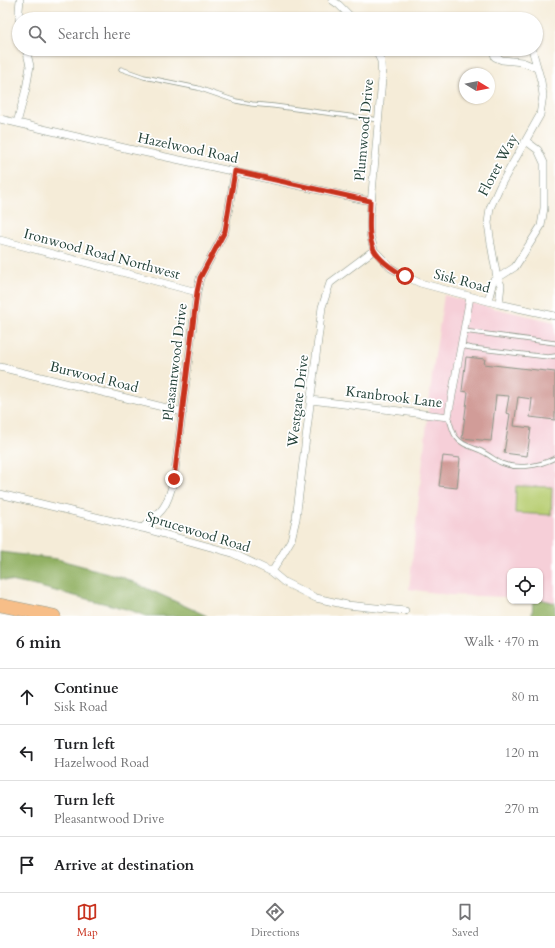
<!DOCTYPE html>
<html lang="en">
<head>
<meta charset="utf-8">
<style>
	body { margin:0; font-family:Cardo,serif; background:#f6f6f6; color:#202124 }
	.controls { position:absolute; right:12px; bottom:12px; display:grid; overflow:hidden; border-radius:8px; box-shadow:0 1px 3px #0004 }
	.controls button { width:36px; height:36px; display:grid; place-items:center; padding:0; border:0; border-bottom:1px solid #e0e0e0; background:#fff; color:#202124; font:20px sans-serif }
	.compass { position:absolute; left:459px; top:68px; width:36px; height:36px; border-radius:50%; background:#fff; box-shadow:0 1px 3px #0004; rotate:100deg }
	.stop { position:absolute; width:12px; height:12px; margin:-9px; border:3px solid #c8321e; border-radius:50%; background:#fff }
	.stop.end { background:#c8321e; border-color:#fff; box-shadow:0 1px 4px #0008 }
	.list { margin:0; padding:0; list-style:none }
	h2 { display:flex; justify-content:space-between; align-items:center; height:52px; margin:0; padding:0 16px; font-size:17px }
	h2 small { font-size:13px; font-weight:400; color:#757577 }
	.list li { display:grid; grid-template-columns:26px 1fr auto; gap:12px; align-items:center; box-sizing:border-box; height:56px; padding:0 16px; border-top:1px solid #e0e0e0 }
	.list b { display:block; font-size:15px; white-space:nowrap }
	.list p { margin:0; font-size:13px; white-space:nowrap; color:#757577 }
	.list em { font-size:13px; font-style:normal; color:#757577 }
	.icon { flex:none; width:22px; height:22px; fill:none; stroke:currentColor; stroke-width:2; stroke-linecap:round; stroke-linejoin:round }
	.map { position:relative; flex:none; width:555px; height:616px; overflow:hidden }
	.search { position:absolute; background:#fff; box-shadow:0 1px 3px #0004; left:12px; right:12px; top:12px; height:44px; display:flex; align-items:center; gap:10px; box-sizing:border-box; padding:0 14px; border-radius:22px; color:#757577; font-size:15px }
	.sheet { height:276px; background:#fff }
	nav { display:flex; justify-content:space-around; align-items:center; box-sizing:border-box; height:56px; border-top:1px solid #e0e0e0; background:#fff; font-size:11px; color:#757577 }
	nav a { display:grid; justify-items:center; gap:2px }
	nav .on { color:#c8321e }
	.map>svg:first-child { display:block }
	.built { fill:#f6cfd8 }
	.green { fill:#b8ce72; stroke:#6c8653 }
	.forest { fill:#92b164; stroke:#58774c }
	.building { fill:#d19c98 }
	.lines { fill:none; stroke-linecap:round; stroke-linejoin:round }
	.service-casing { stroke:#8a9486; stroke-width:5 }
	.minor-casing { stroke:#8a9486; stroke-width:8 }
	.motorway-casing { stroke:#8a9486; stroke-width:14 }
	.service { stroke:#fff; stroke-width:3.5 }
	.minor { stroke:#fff; stroke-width:7 }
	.motorway { stroke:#f7be88; stroke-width:13 }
	.route { stroke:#c8321e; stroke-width:5 }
	.labels { text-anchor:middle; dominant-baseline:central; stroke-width:3.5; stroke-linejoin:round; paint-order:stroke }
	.street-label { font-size:14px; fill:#1f3d34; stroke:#fff }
</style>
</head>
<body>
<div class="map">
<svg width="555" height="616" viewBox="0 0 555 616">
	<rect width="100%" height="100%" fill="#fff"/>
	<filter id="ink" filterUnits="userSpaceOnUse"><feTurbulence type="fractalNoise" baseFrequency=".025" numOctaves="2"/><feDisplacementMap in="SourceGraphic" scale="8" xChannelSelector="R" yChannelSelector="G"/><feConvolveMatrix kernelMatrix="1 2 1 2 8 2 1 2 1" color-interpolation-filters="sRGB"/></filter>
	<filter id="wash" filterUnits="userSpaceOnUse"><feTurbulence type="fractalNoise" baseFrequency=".012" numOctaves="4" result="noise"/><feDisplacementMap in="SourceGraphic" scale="16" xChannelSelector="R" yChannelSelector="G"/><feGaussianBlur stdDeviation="0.9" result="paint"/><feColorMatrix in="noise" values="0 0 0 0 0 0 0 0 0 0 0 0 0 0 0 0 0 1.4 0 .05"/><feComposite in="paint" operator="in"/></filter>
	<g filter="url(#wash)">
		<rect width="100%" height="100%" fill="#f5ecd8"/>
		<!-- built -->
		<path class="built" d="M 444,295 L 480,305 L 555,322 L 555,603 L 540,599 L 540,571 L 510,571 L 510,597 L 449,595 L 409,589 L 432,376 Z"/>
		<!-- green -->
		<path class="green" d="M 516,486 L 552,487 L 551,515 L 515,513 Z"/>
		<!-- forest -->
		<path class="forest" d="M 0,552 L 57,559 L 122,577 L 207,616 L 146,616 L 130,610 L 36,586 L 0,579 Z
			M 540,599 L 555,603 L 555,616 L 532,616 L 533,601 L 540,601 Z"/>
		<g id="blocks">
			<!-- building -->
			<path class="building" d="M 466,357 L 485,359 L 484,364 L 555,372 L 555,420 L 530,417 L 532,399 L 518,397 L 514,426 L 531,428 L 527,456 L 504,453 L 510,414 L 506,413 L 509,396 L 496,395 L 491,441 L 462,438 L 468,392 L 462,391 Z
				M 443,456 L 460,458 L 457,488 L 439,486 Z"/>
		</g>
	</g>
	<g filter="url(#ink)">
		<use href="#blocks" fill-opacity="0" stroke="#8a9486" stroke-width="1"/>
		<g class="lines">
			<defs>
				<path id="service" d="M 121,69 L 144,77 L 198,88 L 236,101 L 252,104 L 274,106 L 379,120
					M 464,331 L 555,343
					M 461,346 L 472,348 L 548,357 L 555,356
					M 448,417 C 451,423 452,432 456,437 C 462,446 474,447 483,452 C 489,455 495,460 501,463 C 518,470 539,466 555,458"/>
				<path id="minor" d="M 332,0 L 339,5 L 353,19
					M 19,19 L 19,10 L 20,0
					M 375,49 L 381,61 L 382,79 L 370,216 L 370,234 L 374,250 L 391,268 L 405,276 L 420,283 L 499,304 L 555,316
					M 493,49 L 495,57 L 502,60 L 522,62 L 537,68
					M 0,119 L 129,149 L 370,201
					M 17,123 L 26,89 L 30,66 L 26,49
					M 0,240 L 197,292
					M 488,301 L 493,281 L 515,267 L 541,226 L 544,208 L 544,163 L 538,150 L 526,141
					M 499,304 L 501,285 L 497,278 L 491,244 L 488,223 L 490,208 L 500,186 L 540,115 L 543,95 L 541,81 L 532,49
					M 0,367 L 183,412
					M 311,400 L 448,417 L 470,297
					M 0,494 L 142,528 L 232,553 L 272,572 L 284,582 L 316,598 L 347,605 L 405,611
					M 142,528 C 164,510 167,507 174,479 L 197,292 L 200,278 L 225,231 L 235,171
					M 272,572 L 291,540 L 296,519 L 322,307 L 330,283 L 374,250"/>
				<path id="motorway" d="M 0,605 L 54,616"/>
			</defs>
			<!-- service casing -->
			<use href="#service" class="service-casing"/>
			<!-- minor casing -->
			<use href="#minor" class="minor-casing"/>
			<!-- motorway casing -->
			<use href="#motorway" class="motorway-casing"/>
			<!-- service -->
			<use href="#service" class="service"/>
			<!-- minor -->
			<use href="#minor" class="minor"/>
			<!-- motorway -->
			<use href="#motorway" class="motorway"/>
		</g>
	</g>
	<g class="lines" filter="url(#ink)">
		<!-- route -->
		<path class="route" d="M 174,479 L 197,292 L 200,278 L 225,231 L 235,171 L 370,201 C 370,216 367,235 374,250 C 380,261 394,270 405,276"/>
	</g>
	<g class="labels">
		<!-- street labels -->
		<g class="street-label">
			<text transform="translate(364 130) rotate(-85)">Plumwood Drive</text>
			<text transform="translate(188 148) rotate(12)">Hazelwood Road</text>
			<text transform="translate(498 165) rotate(-62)">Floret Way</text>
			<text transform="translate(102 254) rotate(15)">Ironwood Road Northwest</text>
			<text transform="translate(462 281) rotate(15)">Sisk Road</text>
			<text transform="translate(175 362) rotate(-83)">Pleasantwood Drive</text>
			<text transform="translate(94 377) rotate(14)">Burwood Road</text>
			<text transform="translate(394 397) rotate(7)">Kranbrook Lane</text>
			<text transform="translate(298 401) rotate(-83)">Westgate Drive</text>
			<text transform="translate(198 532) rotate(17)">Sprucewood Road</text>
		</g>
	</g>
</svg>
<div class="controls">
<button><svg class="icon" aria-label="locate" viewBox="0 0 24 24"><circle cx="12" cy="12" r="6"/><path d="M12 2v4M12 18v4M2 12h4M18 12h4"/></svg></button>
</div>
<svg class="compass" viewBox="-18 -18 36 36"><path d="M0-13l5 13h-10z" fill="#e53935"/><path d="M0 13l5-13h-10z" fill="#757577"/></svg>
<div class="stop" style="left:405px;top:276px"></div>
<div class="stop end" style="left:174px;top:479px"></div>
<div class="search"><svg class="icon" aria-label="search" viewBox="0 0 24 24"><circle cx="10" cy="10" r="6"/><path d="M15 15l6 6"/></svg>Search here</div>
</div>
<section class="sheet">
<h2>6 min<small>Walk · 470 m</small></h2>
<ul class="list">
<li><svg class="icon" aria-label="ahead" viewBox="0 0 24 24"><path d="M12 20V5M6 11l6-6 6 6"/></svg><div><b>Continue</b><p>Sisk Road</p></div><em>80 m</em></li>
<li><svg class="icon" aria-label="left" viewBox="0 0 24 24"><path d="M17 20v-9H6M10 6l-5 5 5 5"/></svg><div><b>Turn left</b><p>Hazelwood Road</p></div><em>120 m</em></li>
<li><svg class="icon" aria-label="left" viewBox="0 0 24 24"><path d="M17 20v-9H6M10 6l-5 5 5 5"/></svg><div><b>Turn left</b><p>Pleasantwood Drive</p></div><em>270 m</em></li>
<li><svg class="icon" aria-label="arrive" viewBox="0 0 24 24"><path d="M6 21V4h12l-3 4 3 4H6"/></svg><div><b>Arrive at destination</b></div></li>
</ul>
</section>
<nav>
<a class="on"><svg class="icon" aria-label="map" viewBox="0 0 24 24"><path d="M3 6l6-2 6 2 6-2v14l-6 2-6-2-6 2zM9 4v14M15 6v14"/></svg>Map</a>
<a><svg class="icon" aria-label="directions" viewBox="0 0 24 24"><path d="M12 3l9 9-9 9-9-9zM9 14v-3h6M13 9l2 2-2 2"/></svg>Directions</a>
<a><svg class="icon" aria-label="saved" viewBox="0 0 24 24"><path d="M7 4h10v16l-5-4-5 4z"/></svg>Saved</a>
</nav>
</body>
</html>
